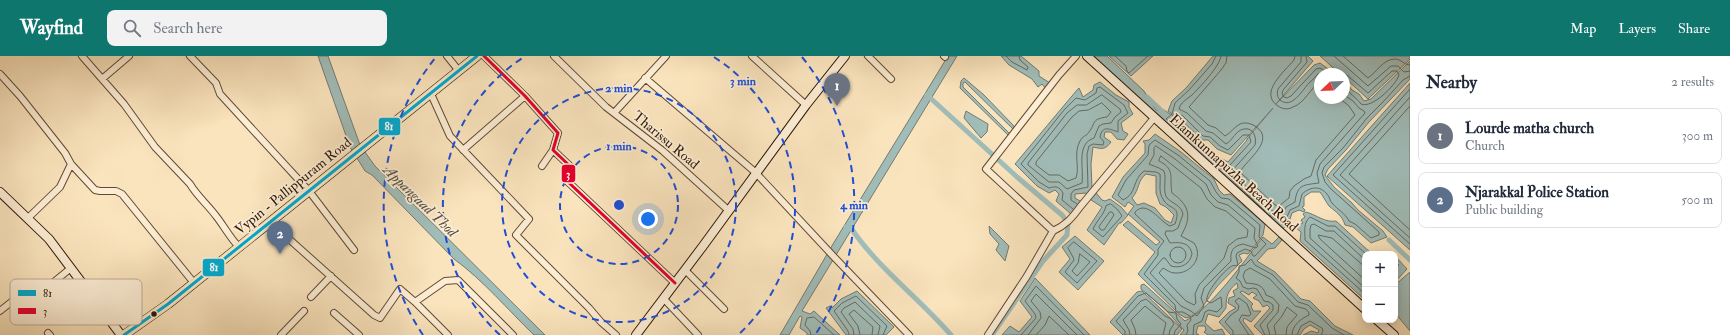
<!DOCTYPE html>
<html lang="en">
<head>
<meta charset="utf-8">
<style>
	body { margin:0; font-family:"IM FELL Double Pica",serif; background:#f2f2f3; color:#1f2937 }
	.controls { position:absolute; right:12px; bottom:12px; display:grid; overflow:hidden; border-radius:8px; box-shadow:0 2px 10px #0003 }
	.controls button { width:36px; height:36px; display:grid; place-items:center; padding:0; border:0; border-bottom:1px solid #e0e1e3; background:#fff; color:#1f2937; font:20px sans-serif }
	.compass { position:absolute; left:1314px; top:12px; width:36px; height:36px; border-radius:50%; background:#fff; box-shadow:0 2px 10px #0003; rotate:247deg }
	.you { position:absolute; left:648px; top:163px; width:14px; height:14px; margin:-10px; border:3px solid #fff; border-radius:50%; background:#1a73e8; box-shadow:0 0 0 6px #1a73e833 }
	.badge { display:grid; place-items:center; width:26px; height:26px; border-radius:50%; background:#0f766e; color:#fff; font-size:13px; font-weight:700 }
	.pin { position:absolute; translate:-50% -33px; filter:drop-shadow(0 1px 2px #0008) }
	.pin::after { content:''; position:absolute; top:21px; width:14px; height:12px; background:inherit; clip-path:polygon(0 0,100% 0,50% 100%) }
	.list { margin:0; padding:0; list-style:none }
	h2 { display:flex; justify-content:space-between; align-items:center; height:52px; margin:0; padding:0 16px; font-size:17px }
	h2 small { font-size:13px; font-weight:400; color:#747a83 }
	.list li { display:grid; grid-template-columns:26px 1fr auto; gap:12px; align-items:center; box-sizing:border-box; height:56px; margin:0 8px 8px; padding:0 8px; border:1px solid #e0e1e3; border-radius:8px }
	.list b { display:block; font-size:15px; white-space:nowrap }
	.list p { margin:0; font-size:13px; white-space:nowrap; color:#747a83 }
	.list em { font-size:13px; font-style:normal; color:#747a83 }
	.icon { flex:none; width:22px; height:22px; fill:none; stroke:currentColor; stroke-width:2; stroke-linecap:round; stroke-linejoin:round }
	.map { position:relative; flex:none; width:1410px; height:279px; overflow:hidden }
	header { display:flex; align-items:center; gap:24px; box-sizing:border-box; height:56px; padding:0 20px; background:#0f766e; color:#fff }
	header strong { font-size:19px }
	nav { display:flex; gap:22px; margin-inline-start:auto; font-size:14px }
	.search { width:280px; height:36px; background:#f2f2f3; display:flex; align-items:center; gap:10px; box-sizing:border-box; padding:0 14px; border-radius:8px; color:#747a83; font-size:15px }
	main { display:flex }
	aside { flex:1; background:#fff }
	.map>svg:first-child { display:block }
	.water { fill:#a1bdb9; stroke:#737a71; fill-rule:evenodd }
	.lines { fill:none; stroke-linecap:round; stroke-linejoin:round }
	.shore { stroke:#676a60; stroke-width:1 }
	.canal { stroke:#a1bdb9; stroke-width:5 }
	.street-casing { stroke:#604a34; stroke-width:8 }
	.secondary-casing { stroke:#2d1606; stroke-width:10 }
	.primary-casing { stroke:#2d1606; stroke-width:10 }
	.street { stroke:#fcedd4; stroke-width:6 }
	.secondary { stroke:#fcedd4; stroke-width:8 }
	.primary { stroke:#fae4bd; stroke-width:9 }
	.bus-1-casing { stroke:#fcedd4; stroke-width:6 }
	.bus-2-casing { stroke:#fcedd4; stroke-width:6 }
	.bus-1 { stroke:#00a9ce; stroke-width:3 }
	.bus-2 { stroke:#e4002b; stroke-width:3 }
	.ring { fill:none; stroke:#1d4ed8; stroke-width:2; stroke-dasharray:7 5 }
	.bus-dot { fill:#2d1606; stroke:#fcedd4; stroke-width:1.5 }
	.labels { text-anchor:middle; dominant-baseline:central; stroke-width:3.5; stroke-linejoin:round; paint-order:stroke }
	.street-label { font-size:14px; fill:#2d1606; stroke:#fcedd4 }
	.water-label { font-size:15px; font-style:italic; fill:#565045; stroke:#fcedd4 }
	.key { fill:#fcedd4; stroke:#beac96; stroke-width:1 }
	.key-label { font-size:11px; fill:#2d1606 }
	.centre { fill:#1d4ed8; stroke:#fcedd4; stroke-width:2 }
	.ring-label { font-size:12px; text-anchor:middle; font-weight:bold; fill:#1d4ed8; stroke:#fcedd4; stroke-width:3.5; stroke-linejoin:round; paint-order:stroke }
	.line-badge { stroke:#fcedd4; stroke-width:1.5 }
	.badge-label { font-size:11px; text-anchor:middle; font-weight:bold; fill:#fff }
</style>
</head>
<body>
<header>
<strong>Wayfind</strong>
<div class="search"><svg class="icon" aria-label="search" viewBox="0 0 24 24"><circle cx="10" cy="10" r="6"/><path d="M15 15l6 6"/></svg>Search here</div>
<nav><a>Map</a><a>Layers</a><a>Share</a></nav>
</header>
<main>
<div class="map">
<svg width="1410" height="279" viewBox="0 0 1410 279">
	<rect width="100%" height="100%" fill="#fae4bd"/>
	<filter id="stains"><feTurbulence type="fractalNoise" baseFrequency=".005" numOctaves="4"/><feColorMatrix values="0 0 0 0 .2 0 0 0 0 .09 0 0 0 0 .02 0 0 0 .5 -.17"/></filter>
	<radialGradient id="worn" r=".72"><stop offset=".6" stop-color="#630" stop-opacity="0"/><stop offset="1" stop-color="#630" stop-opacity=".3"/></radialGradient>
	<!-- water -->
	<path class="water" d="M 318,0 L 328,0 L 360,89 L 375,110 L 545,279 L 534,279 C 507,253 484,225 454,203 L 372,119 L 365,115 L 350,91 Z
		M 948,0 L 957,0 L 802,255 L 810,258 L 814,255 L 840,279 L 807,279 L 807,277 L 800,272 L 802,261 L 800,260 L 789,279 L 780,279 L 833,188 Z
		M 1001,0 L 1021,0 L 1039,15 L 1039,20 L 1050,27 L 1046,33 L 1042,28 L 1038,31 L 1032,23 L 1009,9 Z
		M 1094,0 L 1107,0 L 1144,35 L 1156,54 L 1164,54 L 1178,63 L 1187,73 L 1191,79 L 1200,84 L 1213,98 L 1228,106 L 1247,84 L 1247,83 L 1273,52 L 1231,99 L 1217,93 L 1208,84 L 1202,84 L 1181,64 L 1168,55 L 1172,45 L 1186,32 L 1213,0 L 1308,0 L 1313,5 L 1276,48 L 1314,9 L 1320,7 L 1335,18 L 1320,18 L 1320,42 L 1344,42 L 1344,24 L 1352,34 L 1359,38 L 1364,45 L 1371,43 L 1410,5 L 1410,23 L 1369,66 L 1346,94 L 1328,113 L 1325,119 L 1334,131 L 1352,147 L 1358,154 L 1383,175 L 1387,181 L 1371,187 L 1353,171 L 1345,169 C 1342,159 1336,156 1329,150 C 1326,146 1323,140 1320,136 L 1311,136 L 1304,141 L 1304,150 L 1302,151 L 1305,154 L 1304,156 L 1299,154 L 1292,157 L 1289,166 L 1282,174 L 1103,10 Z
		M 1109,0 L 1153,0 L 1131,20 Z
		M 1320,0 L 1410,0 L 1410,3 L 1368,43 L 1344,21 L 1344,18 L 1340,18 Z
		M 964,22 L 984,39 L 1013,69 L 1016,74 L 1015,75 L 965,26 L 963,27 L 963,31 L 1011,79 L 1010,81 L 960,32 L 961,25 Z
		M 1100,26 L 1116,39 L 1129,46 L 1129,51 L 1133,58 L 1121,67 L 1123,75 L 1128,78 L 1124,84 L 1117,83 L 1111,76 L 1105,76 L 1104,81 L 1111,86 C 1105,94 1102,93 1093,91 L 1091,108 L 1092,132 L 1102,144 L 1105,145 L 1110,143 L 1121,151 L 1128,159 L 1121,167 L 1119,167 L 1104,189 L 1087,174 L 1102,151 L 1088,142 L 1086,137 L 1075,138 L 1075,142 L 1085,148 L 1071,158 L 1056,145 L 1059,138 L 1055,134 L 1049,137 L 1037,130 L 1015,108 L 1077,34 L 1079,32 L 1083,41 L 1093,34 L 1094,29 Z
		M 1410,27 L 1410,194 L 1327,120 Z
		M 966,55 L 988,68 L 987,76 L 981,82 L 964,62 Z
		M 1155,78 L 1181,96 L 1214,123 L 1219,134 L 1224,139 L 1230,138 L 1265,168 L 1263,179 L 1248,198 L 1244,197 L 1239,199 L 1242,205 L 1238,209 C 1230,218 1219,227 1212,237 C 1206,246 1198,260 1186,262 L 1179,258 L 1138,218 L 1155,196 L 1123,169 L 1128,165 L 1156,189 L 1160,186 L 1128,158 L 1134,150 L 1128,146 L 1125,151 L 1112,141 L 1123,121 L 1145,97 L 1145,88 L 1143,85 L 1149,84 ZM 1146,118 L 1156,120 L 1156,137 L 1160,148 L 1166,151 L 1174,159 L 1171,167 L 1165,164 L 1155,152 L 1144,147 L 1137,149 L 1132,142 C 1140,133 1137,125 1146,118 Z
		M 1306,156 C 1317,159 1325,167 1336,165 L 1372,198 L 1365,198 L 1365,244 L 1300,185 L 1301,176 L 1295,171 L 1303,167 L 1301,164 L 1305,161 L 1303,158 Z
		M 989,170 L 1009,190 L 1005,205 L 996,194 L 999,188 L 990,178 Z
		M 1075,180 L 1104,205 L 1078,234 L 1059,216 L 1070,203 L 1062,191 Z
		M 1263,181 L 1272,188 L 1279,181 L 1282,184 L 1275,192 L 1268,193 L 1257,205 L 1275,216 L 1301,243 L 1310,245 L 1335,270 L 1353,279 L 1303,279 L 1311,275 L 1318,277 L 1319,274 L 1310,269 L 1304,273 L 1300,279 L 1263,279 L 1254,270 L 1270,252 L 1267,249 L 1263,251 L 1259,245 L 1253,242 L 1257,239 L 1252,236 L 1249,239 L 1242,235 L 1240,236 L 1253,248 L 1251,250 L 1253,255 L 1261,255 L 1251,266 L 1244,262 L 1243,265 L 1254,279 L 1231,279 L 1219,266 L 1229,256 L 1236,252 L 1228,247 L 1229,242 L 1235,240 L 1233,235 L 1238,232 L 1237,227 C 1228,234 1226,240 1226,252 L 1219,261 L 1208,258 L 1205,267 L 1214,275 L 1222,273 L 1225,279 L 1208,279 L 1204,276 L 1206,274 L 1205,270 L 1198,270 L 1196,277 L 1199,279 L 1180,279 L 1184,274 L 1164,252 L 1141,233 L 1141,229 L 1144,228 L 1185,265 C 1213,251 1243,206 1263,181 Z
		M 1395,200 L 1407,213 L 1395,226 L 1395,212 L 1399,209 L 1395,205 Z
		M 1410,216 L 1410,275 L 1395,257 L 1395,229 Z
		M 1035,222 L 1090,279 L 1002,279 L 1010,270 L 1019,276 L 1032,261 L 1020,245 Z
		M 857,235 L 894,271 L 886,279 L 846,279 L 826,252 L 830,250 L 832,252 L 841,243 Z
		M 1142,235 L 1182,273 L 1177,279 L 1123,279 L 1110,266 L 1137,236 Z"/>
	<g class="lines">
		<!-- shore -->
		<path class="shore" d="M 1006,0 L 1012,6 L 1027,14 L 1028,11 L 1020,4 L 1019,0
			M 1115,0 L 1126,10 L 1127,15 L 1129,17 L 1148,0
			M 1216,0 L 1212,8 L 1189,34 L 1175,47 L 1172,58 L 1166,63 L 1174,69 L 1176,61 L 1182,59 L 1203,80 L 1210,81 L 1220,90 L 1228,94 L 1243,79 L 1249,79 L 1251,86 L 1230,109 L 1222,108 L 1220,111 L 1232,124 L 1265,155
			M 1221,0 C 1220,10 1200,31 1192,39 C 1187,43 1180,47 1179,53 L 1187,57 L 1206,75 L 1213,77 L 1226,88 C 1233,84 1236,74 1244,73 C 1253,71 1257,81 1255,89 L 1231,116 L 1271,154 L 1280,159 L 1282,159 L 1286,151 L 1295,146 C 1297,128 1304,129 1319,127 L 1317,117 L 1320,108 L 1365,57 L 1364,55 L 1359,52 L 1353,45 L 1344,39
			M 1227,0 L 1226,7 L 1221,14 L 1189,51 L 1208,69 L 1216,72 L 1225,80 C 1231,77 1234,71 1240,68 C 1244,66 1250,67 1255,70 C 1277,84 1246,104 1240,116 L 1275,149 L 1279,150 L 1289,142 L 1290,135 L 1294,130 L 1304,123 L 1311,120 L 1316,104 L 1355,59 L 1349,50 L 1339,42
			M 1295,0 L 1294,4 C 1285,15 1258,37 1278,50 C 1282,53 1288,54 1293,51 C 1305,47 1310,32 1320,26
			M 1301,0 L 1301,6 L 1278,33 C 1277,37 1277,41 1280,44 C 1292,54 1303,33 1309,27 C 1312,24 1316,21 1318,18 L 1321,18
			M 1306,0 L 1307,6 L 1283,34 L 1282,38 L 1284,41 L 1287,42 L 1291,40 L 1316,13 L 1320,12 L 1329,18
			M 1334,0 L 1368,30 L 1391,10 L 1398,10 L 1404,16 L 1410,15
			M 1343,0 L 1368,22 C 1377,16 1383,3 1395,3 C 1401,3 1404,9 1410,9
			M 1344,18 L 1348,20 L 1368,37 L 1392,15 L 1397,15 L 1399,19 C 1396,29 1372,53 1361,48 C 1356,41 1349,38 1344,30
			M 1410,33 L 1333,119 L 1410,188
			M 1102,39 L 1120,53 L 1121,56 L 1115,61 L 1111,67 L 1103,68 L 1099,70 L 1094,82 C 1076,88 1084,111 1082,127 L 1067,133 L 1059,126 L 1049,126 L 1028,109 L 1028,107 L 1067,57 L 1077,49 L 1086,49 Z
			M 1410,41 L 1340,119 L 1410,182
			M 1102,47 L 1111,56 L 1107,61 C 1091,63 1096,67 1089,76 C 1087,80 1082,80 1080,85 C 1073,97 1080,111 1076,122 L 1068,125 L 1059,119 L 1049,119 L 1036,109 L 1036,106 L 1072,61 L 1079,55 L 1088,54 Z
			M 1410,50 L 1349,118 L 1410,174
			M 1156,90 L 1175,103 L 1206,128 L 1211,139 L 1218,146 L 1228,149 L 1255,172 L 1254,182 L 1258,190 L 1256,192 L 1243,188 C 1233,190 1230,195 1231,205 L 1204,232 L 1201,242 L 1204,250 L 1197,260 L 1191,255 L 1181,250 L 1150,217 L 1163,202 L 1165,202 L 1171,210 C 1181,213 1190,208 1192,198 C 1190,186 1179,186 1170,187 L 1165,178 L 1166,175 L 1173,175 L 1178,172 L 1183,158 C 1181,149 1173,148 1167,142 C 1162,135 1167,123 1164,115 L 1159,112 L 1149,108 L 1154,99 L 1154,92 Z
			M 1161,100 L 1201,132 L 1207,143 L 1215,151 L 1226,155 L 1248,174 L 1247,181 L 1237,183 L 1228,190 L 1224,202 L 1199,229 L 1195,238 L 1196,247 L 1194,249 L 1186,245 L 1159,217 L 1163,212 C 1167,214 1170,217 1175,217 C 1191,218 1204,201 1194,187 L 1181,180 C 1182,177 1184,175 1185,172 C 1192,156 1185,146 1172,137 C 1169,122 1176,113 1159,105 Z
			M 1111,148 L 1118,154 L 1122,160 L 1103,181 L 1093,173 C 1097,164 1104,159 1106,150 Z
			M 1073,153 L 1062,144 L 1063,137 C 1059,130 1056,130 1049,132 L 1039,126 L 1021,108 L 1064,54 L 1076,42 L 1085,44 L 1096,37 L 1097,32 L 1100,31 L 1124,49 L 1128,57 L 1118,65 L 1118,76 C 1110,73 1102,69 1100,81 L 1104,86 L 1103,89 L 1093,88 L 1089,90 L 1087,98 L 1088,131 L 1074,134 L 1071,138 L 1071,144 L 1077,148
			M 1110,156 L 1112,156 L 1114,159 L 1104,174 L 1101,174 L 1099,171 Z
			M 1270,159 L 1282,167 L 1286,163 L 1290,154 L 1299,150 L 1302,138 C 1311,130 1322,129 1329,141 C 1330,143 1330,145 1332,147 C 1338,154 1345,157 1349,165 L 1355,168 L 1371,182 L 1379,179 L 1379,176 L 1331,133 L 1325,126 L 1322,117 L 1324,111 L 1343,92 L 1367,62 L 1383,46 L 1403,24 L 1410,20
			M 1074,186 L 1097,205 L 1077,227 L 1065,216 L 1074,204 L 1073,201 L 1068,192 Z
			M1170 199a8 8 0 1 1 16 0a8 8 0 1 1-16 0Z
			M 1080,198 L 1090,206 L 1077,220 L 1072,215 L 1078,207 Z
			M 1365,204 L 1334,175 L 1326,175 L 1314,168 L 1311,169 L 1310,173 L 1310,182 L 1365,232
			M 1365,211 L 1332,182 L 1318,179 L 1320,183 L 1365,224
			M 1365,238 L 1305,184 C 1305,175 1303,167 1310,161 L 1328,170 L 1335,170 L 1366,198
			M 811,279 L 810,275 L 805,269 L 807,262 L 814,261 L 834,279
			M 849,279 L 848,275 L 834,255 L 842,247 L 856,240 L 887,270 L 883,279
			M 854,279 L 853,273 L 841,256 L 844,252 L 855,246 L 880,270 L 878,279
			M 860,279 L 858,270 L 849,258 L 854,254 L 873,271 L 872,279
			M 1021,279 L 1036,262 L 1035,258 L 1025,245 L 1036,230 L 1084,279
			M 1028,279 L 1041,262 L 1040,256 L 1031,245 L 1036,238 L 1077,279
			M 1036,279 L 1045,269 L 1049,260 L 1069,279
			M 1125,279 L 1125,275 L 1116,265 L 1138,240 L 1146,237 L 1168,256 L 1176,257 L 1177,263 L 1181,268 L 1175,275 L 1174,279
			M 1130,279 L 1129,274 L 1123,264 L 1141,245 L 1146,243 L 1165,260 L 1171,263 L 1174,268 L 1170,274 L 1169,279
			M 1136,279 L 1135,273 L 1131,264 L 1145,250 L 1166,267 L 1163,279
			M 1186,279 L 1188,275 L 1187,269 L 1191,264 L 1190,260 L 1183,256 L 1176,256 L 1175,249 L 1144,218 L 1158,199 L 1158,193 L 1164,185 L 1135,158 L 1135,156 C 1147,143 1160,166 1170,170 L 1175,168 C 1182,148 1169,155 1163,143 C 1158,136 1161,127 1160,118 L 1156,116 L 1144,115 C 1132,124 1137,138 1123,144 L 1118,139 L 1126,124 L 1148,99 L 1149,89 L 1155,84 L 1178,99 L 1210,125 L 1216,136 L 1221,142 L 1229,143 L 1260,169 L 1259,181 L 1266,188 L 1255,200 L 1253,200 L 1251,195 L 1245,193 L 1237,197 L 1236,200 L 1238,209 C 1236,210 1234,209 1232,210 C 1225,213 1204,238 1207,245 L 1211,247 L 1221,241 L 1222,251 L 1217,256 L 1209,254 L 1205,256 L 1202,265 L 1194,269 L 1193,279
			M 1233,279 L 1233,275 L 1225,266 L 1231,259 L 1238,254 L 1239,250 L 1235,245 L 1239,242 L 1247,248 L 1251,258 L 1249,260 L 1242,259 L 1239,264 L 1249,279
			M 1265,279 L 1260,269 L 1273,254 L 1273,249 L 1269,246 L 1264,245 L 1257,233 L 1253,232 L 1248,233 L 1243,231 L 1240,225 L 1236,222 L 1239,216 L 1239,210 L 1245,209 L 1251,203 L 1255,209 L 1273,219 L 1298,246 L 1308,249 L 1332,272 L 1344,279
			M 1270,279 L 1267,269 L 1278,256 L 1279,249 L 1273,242 L 1266,239 C 1263,228 1256,228 1246,227 L 1243,220 L 1245,215 L 1250,212 L 1270,223 L 1295,250 L 1306,253 L 1309,257 L 1309,259 C 1301,263 1292,269 1292,279
			M 1276,279 L 1274,270 L 1282,260 L 1287,251 L 1297,259 L 1287,271 L 1286,279
			M 1297,279 L 1301,270 L 1310,265 L 1322,272 L 1323,275 L 1321,279"/>
		<!-- canal -->
		<path class="canal" d="M 927,39 L 1017,121 L 1062,159 L 1068,167 L 1067,179 L 1043,205 L 992,279
			M 1147,41 L 1164,57
			M 846,171 L 851,172 C 878,212 919,242 951,279
			M 1389,184 L 1410,204"/>
		<defs>
			<path id="street" d="M 82,0 L 124,48 L 155,91 L 190,128 C 197,140 208,149 216,160 C 224,170 230,182 239,191
				M 190,0 L 216,27 L 220,38 L 309,135 L 354,194
				M 447,0 L 459,15
				M 484,0 L 525,40 L 558,77 L 553,94 L 572,112 L 565,123 L 675,227
				M 554,0 L 606,51 L 663,95 L 728,154
				M 752,0 L 806,49
				M 868,0 L 891,23
				M 944,0 L 945,1
				M 0,18 L 20,40 L 65,97 L 71,108 L 95,134 L 100,135 L 116,135 L 122,138 L 194,227
				M 645,22 L 755,116 L 835,202 L 909,279
				M 102,23 L 129,0
				M 431,38 L 450,80 L 529,163 L 516,179 L 589,252 L 601,266 L 616,279
				M 614,57 L 666,0
				M 463,94 L 525,40
				M 542,110 L 553,94
				M 28,162 L 60,131 L 71,108
				M 270,166 L 374,259 L 380,262 L 400,233 L 415,246 L 445,225 L 458,224 L 513,279
				M 1053,175 C 1066,169 1072,162 1080,151 L 1154,62
				M 685,214 L 724,253
				M 311,241 L 331,220
				M 664,243 L 698,279
				M 415,246 L 448,279
				M 0,255 L 20,239 L 44,234 L 71,212
				M 334,257 L 359,279
				M 48,277 L 50,279
				M 281,279 L 304,255
				M 988,279 L 1027,220 L 1053,175 L 986,113 L 1059,19 L 1076,0"/>
			<path id="secondary" d="M 1087,0 L 1365,253
				M 0,136 L 49,183 L 121,279
				M 1377,264 L 1394,279
				M 636,279 L 703,190 L 806,49 L 845,0"/>
			<path id="primary" d="M 124,279 L 168,248 L 477,0"/>
		</defs>
		<!-- street casing -->
		<use href="#street" class="street-casing"/>
		<!-- secondary casing -->
		<use href="#secondary" class="secondary-casing"/>
		<!-- primary casing -->
		<use href="#primary" class="primary-casing"/>
		<!-- street -->
		<use href="#street" class="street"/>
		<!-- secondary -->
		<use href="#secondary" class="secondary"/>
		<!-- primary -->
		<use href="#primary" class="primary"/>
		<defs>
			<path id="bus-1" d="M 124,279 L 168,248 L 477,0"/>
			<path id="bus-2" d="M 484,0 L 525,40 L 558,77 L 553,94 L 572,112 L 565,123 L 675,227"/>
		</defs>
		<!-- bus-1 casing -->
		<use href="#bus-1" class="bus-1-casing"/>
		<!-- bus-2 casing -->
		<use href="#bus-2" class="bus-2-casing"/>
		<!-- bus-1 -->
		<use href="#bus-1" class="bus-1"/>
		<!-- bus-2 -->
		<use href="#bus-2" class="bus-2"/>
	</g>
	<!-- distance rings -->
	<g class="ring">
		<circle cx="619" cy="149" r="59"/>
		<circle cx="619" cy="149" r="117"/>
		<path d="M500 279A176 176 0 0 1 524 1M714 1A176 176 0 0 1 738 279"/>
		<path d="M423 279A235 235 0 0 1 436 1M802 1A235 235 0 0 1 815 279"/>
	</g>
	<!-- markers -->
	<circle class="bus-dot" cx="154" cy="258" r="3.5"/>
	<g class="labels">
		<!-- street labels -->
		<g class="street-label">
			<text transform="translate(666 84) rotate(40)">Tharissu Road</text>
			<text transform="translate(1234 117) rotate(42)">Elamkunnapuzha Beach Road</text>
			<text transform="translate(293 130) rotate(-39)">Vypin - Pallippuram Road</text>
		</g>
		<!-- water labels -->
		<g class="water-label">
			<text transform="translate(420 145) rotate(44)">Appangaad Thod</text>
		</g>
	</g>
	<!-- legend -->
	<rect x="10" y="223" width="132" height="46" rx="6" class="key"/>
	<rect x="18" y="234" width="18" height="6" fill="#00a9ce"/>
	<rect x="18" y="252" width="18" height="6" fill="#e4002b"/>
	<g class="key-label">
		<text x="43" y="241">81</text>
		<text x="43" y="259">3</text>
	</g>
	<circle cx="619" cy="149" r="6" class="centre"/>
	<g class="ring-label">
		<text x="743" y="29">3 min</text>
		<text x="619" y="36">2 min</text>
		<text x="619" y="94">1 min</text>
		<text x="854" y="153">4 min</text>
	</g>
	<g class="line-badge">
		<rect x="378" y="61" width="23" height="19" rx="4" fill="#00a9ce"/>
		<rect x="561" y="108" width="15" height="19" rx="4" fill="#e4002b"/>
		<rect x="202" y="202" width="23" height="19" rx="4" fill="#00a9ce"/>
	</g>
	<g class="badge-label">
		<text x="389" y="74">81</text>
		<text x="568" y="122">3</text>
		<text x="214" y="215">81</text>
	</g>
	<rect width="100%" height="100%" filter="url(#stains)"/>
	<rect width="100%" height="100%" fill="url(#worn)"/>
</svg>
<div class="controls">
<button>+</button>
<button>−</button>
</div>
<svg class="compass" viewBox="-18 -18 36 36"><path d="M0-13l5 13h-10z" fill="#e53935"/><path d="M0 13l5-13h-10z" fill="#747a83"/></svg>
<div class="you"></div>
<div class="pin badge" style="left:837px;top:50px;background:#6b7280">1</div>
<div class="pin badge" style="left:280px;top:198px;background:#5c6f8a">2</div>
</div>
<aside>
<h2>Nearby<small>2 results</small></h2>
<ul class="list">
<li><span class="badge" style="background:#6b7280">1</span><div><b>Lourde matha church</b><p>Church</p></div><em>300 m</em></li>
<li><span class="badge" style="background:#5c6f8a">2</span><div><b>Njarakkal Police Station</b><p>Public building</p></div><em>500 m</em></li>
</ul>
</aside>
</main>
</body>
</html>
